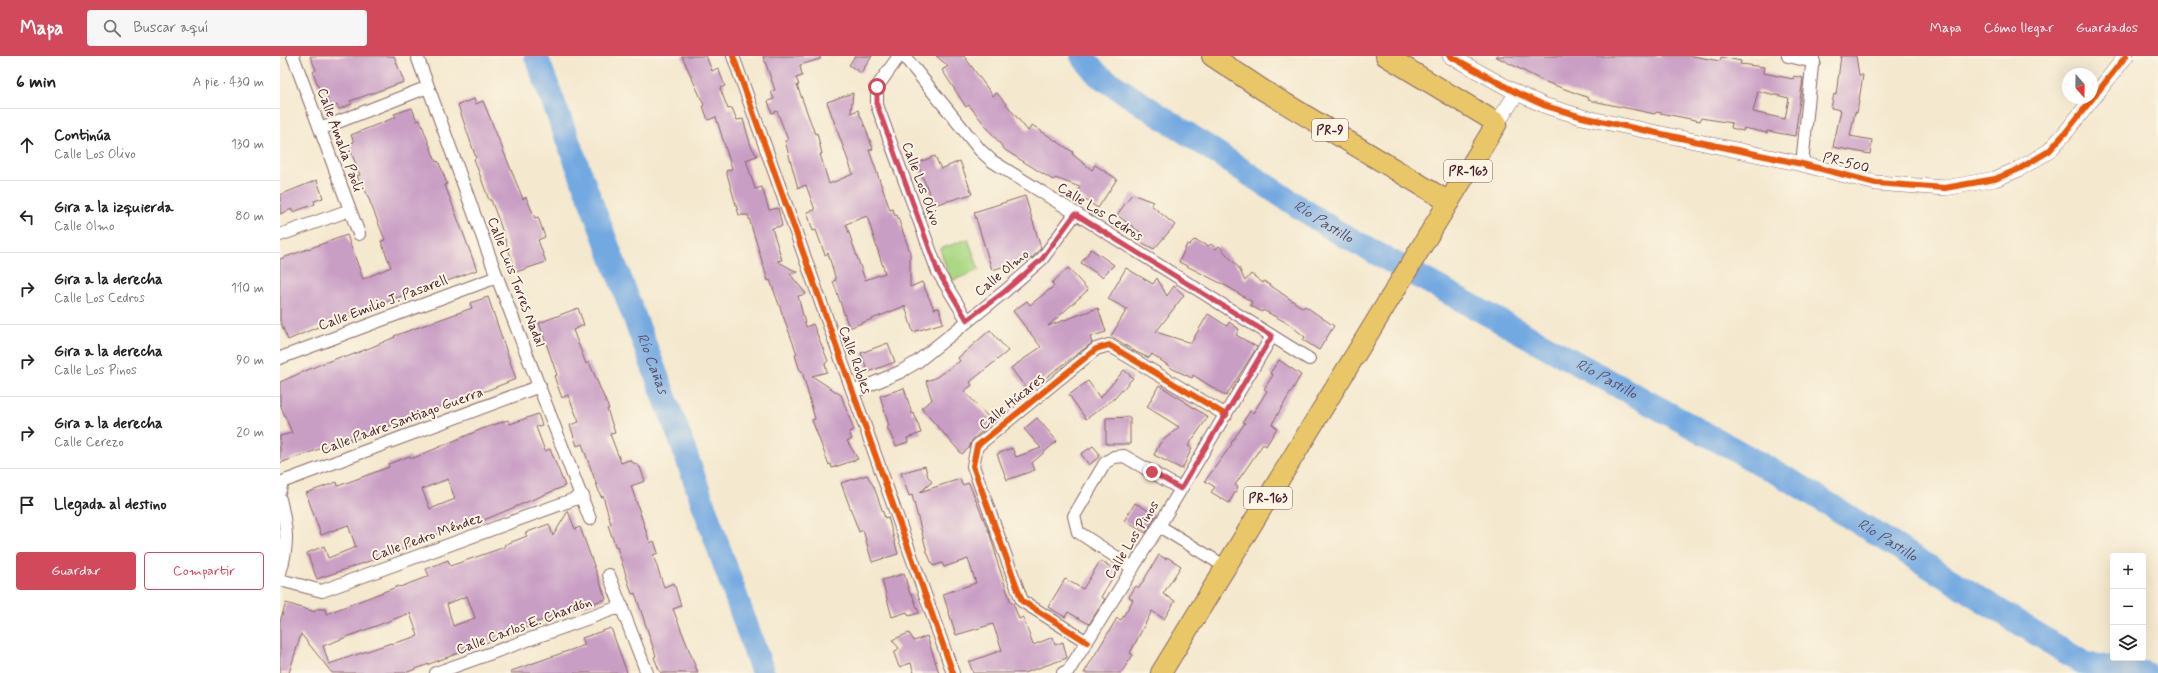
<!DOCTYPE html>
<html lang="es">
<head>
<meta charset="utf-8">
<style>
	body { margin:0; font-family:Mynerve,sans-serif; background:#f6f6f6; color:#222 }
	.controls { position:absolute; right:12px; bottom:12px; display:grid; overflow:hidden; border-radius:4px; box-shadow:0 4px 16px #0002 }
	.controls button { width:36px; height:36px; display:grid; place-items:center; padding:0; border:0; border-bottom:1px solid #e0e0e0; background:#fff; color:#222; font:20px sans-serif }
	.compass { position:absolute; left:1782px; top:12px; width:36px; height:36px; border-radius:50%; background:#fff; box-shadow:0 4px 16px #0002; rotate:160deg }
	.stop { position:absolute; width:12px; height:12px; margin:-9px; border:3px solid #d1495b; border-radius:50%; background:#fff }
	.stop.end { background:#d1495b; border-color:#fff; box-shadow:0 1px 4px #0008 }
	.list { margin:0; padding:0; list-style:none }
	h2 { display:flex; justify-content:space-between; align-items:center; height:52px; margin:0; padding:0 16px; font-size:17px }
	h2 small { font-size:13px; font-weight:400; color:#767676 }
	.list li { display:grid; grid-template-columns:26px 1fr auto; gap:12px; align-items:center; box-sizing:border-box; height:72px; padding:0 16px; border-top:1px solid #e0e0e0 }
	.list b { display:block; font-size:15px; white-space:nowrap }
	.list p { margin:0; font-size:13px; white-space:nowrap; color:#767676 }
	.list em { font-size:13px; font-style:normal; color:#767676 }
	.actions { display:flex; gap:8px; padding:12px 16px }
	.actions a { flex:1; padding:9px 0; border:1px solid #d1495b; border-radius:4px; text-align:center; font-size:14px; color:#d1495b }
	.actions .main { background:#d1495b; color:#fff }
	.icon { flex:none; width:22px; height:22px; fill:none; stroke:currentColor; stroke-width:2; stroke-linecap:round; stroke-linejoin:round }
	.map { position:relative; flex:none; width:1878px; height:617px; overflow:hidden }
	header { display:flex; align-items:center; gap:24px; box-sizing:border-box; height:56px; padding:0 20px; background:#d1495b; color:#fff }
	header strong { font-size:19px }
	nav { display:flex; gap:22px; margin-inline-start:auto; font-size:14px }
	.search { width:280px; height:36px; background:#f6f6f6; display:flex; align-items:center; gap:10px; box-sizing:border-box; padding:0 14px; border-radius:4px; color:#767676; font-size:15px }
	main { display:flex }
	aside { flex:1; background:#fff }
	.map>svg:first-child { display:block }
	.pitch { fill:#abd884; stroke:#7a7c58 }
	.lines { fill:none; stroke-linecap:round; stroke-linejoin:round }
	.river { stroke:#73a9e1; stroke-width:24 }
	.building { fill:#c99ec5; fill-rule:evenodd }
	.minor-casing { stroke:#866564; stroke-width:14 }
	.tertiary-casing { stroke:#866564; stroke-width:16 }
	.trunk-casing { stroke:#866564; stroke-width:22 }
	.minor { stroke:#fff; stroke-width:12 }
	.tertiary { stroke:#fff; stroke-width:15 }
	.trunk { stroke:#e9c769; stroke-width:20 }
	.cycleway-casing { stroke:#fcf5e5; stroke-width:8 }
	.cycleway { stroke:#e8590c; stroke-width:6 }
	.route { stroke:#d1495b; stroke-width:5 }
	.labels { text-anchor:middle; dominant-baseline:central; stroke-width:4; stroke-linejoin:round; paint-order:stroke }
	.shield { fill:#fcf5e5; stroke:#7f5f63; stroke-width:1 }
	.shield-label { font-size:13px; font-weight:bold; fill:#4a1f2b }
	.street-label { font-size:14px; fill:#4a1f2b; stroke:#fcf5e5 }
	.water-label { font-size:15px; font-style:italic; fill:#584f6b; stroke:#fcf5e5 }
</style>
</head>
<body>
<header>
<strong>Mapa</strong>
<div class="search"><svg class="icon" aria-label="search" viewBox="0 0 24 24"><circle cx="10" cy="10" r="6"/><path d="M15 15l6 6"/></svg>Buscar aquí</div>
<nav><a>Mapa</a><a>Cómo llegar</a><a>Guardados</a></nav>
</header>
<main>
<aside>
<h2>6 min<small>A pie · 430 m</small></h2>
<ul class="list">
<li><svg class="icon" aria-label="ahead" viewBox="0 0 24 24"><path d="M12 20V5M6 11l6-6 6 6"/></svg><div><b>Continúa</b><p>Calle Los Olivo</p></div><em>130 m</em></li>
<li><svg class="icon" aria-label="left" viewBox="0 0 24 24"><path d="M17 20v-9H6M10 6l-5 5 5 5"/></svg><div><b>Gira a la izquierda</b><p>Calle Olmo</p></div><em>80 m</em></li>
<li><svg class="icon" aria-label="right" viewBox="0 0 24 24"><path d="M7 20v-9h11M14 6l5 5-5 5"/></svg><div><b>Gira a la derecha</b><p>Calle Los Cedros</p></div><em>110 m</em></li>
<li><svg class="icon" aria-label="right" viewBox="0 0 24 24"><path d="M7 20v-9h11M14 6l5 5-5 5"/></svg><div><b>Gira a la derecha</b><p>Calle Los Pinos</p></div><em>90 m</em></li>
<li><svg class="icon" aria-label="right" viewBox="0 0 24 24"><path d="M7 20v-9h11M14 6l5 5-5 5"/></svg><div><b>Gira a la derecha</b><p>Calle Cerezo</p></div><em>20 m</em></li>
<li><svg class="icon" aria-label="arrive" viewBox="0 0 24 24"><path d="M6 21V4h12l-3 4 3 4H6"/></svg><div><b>Llegada al destino</b></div></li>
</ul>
<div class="actions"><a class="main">Guardar</a><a>Compartir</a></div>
</aside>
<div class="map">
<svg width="1878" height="617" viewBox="0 0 1878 617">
	<rect width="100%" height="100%" fill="#fcf5e5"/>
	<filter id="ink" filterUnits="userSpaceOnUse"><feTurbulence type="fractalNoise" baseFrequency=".025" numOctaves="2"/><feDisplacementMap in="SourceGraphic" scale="8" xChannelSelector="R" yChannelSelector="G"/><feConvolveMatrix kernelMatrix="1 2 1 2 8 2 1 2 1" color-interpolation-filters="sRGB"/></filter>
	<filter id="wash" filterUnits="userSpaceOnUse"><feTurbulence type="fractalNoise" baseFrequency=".012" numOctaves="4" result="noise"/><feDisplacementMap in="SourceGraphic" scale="16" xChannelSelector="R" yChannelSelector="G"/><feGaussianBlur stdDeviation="0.9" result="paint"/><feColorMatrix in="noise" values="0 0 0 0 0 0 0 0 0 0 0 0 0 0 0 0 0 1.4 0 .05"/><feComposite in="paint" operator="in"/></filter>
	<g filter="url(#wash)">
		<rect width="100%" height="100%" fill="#f4e8ce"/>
		<!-- pitch -->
		<path class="pitch" d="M 688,183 L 699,214 L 671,225 L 660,193 Z"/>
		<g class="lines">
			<!-- river -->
			<g class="river">
				<path id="s1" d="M 256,0 L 397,374 L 483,617"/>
				<path id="s2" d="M 802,0 L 818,19 L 1054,174 L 1515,427 L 1805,608 L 1865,617"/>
			</g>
		</g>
		<g id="blocks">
			<!-- building -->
			<path class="building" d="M 30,0 L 114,0 L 124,26 L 70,45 L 72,48 L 59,53 L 57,49 L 50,51 L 44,33 L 40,35 L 33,16 L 36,14 Z
				M 402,0 L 426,0 L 432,15 L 438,12 L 445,30 L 440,32 L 448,53 L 452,52 L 457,64 L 463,63 L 471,90 L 477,100 L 466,104 L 475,133 L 482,131 L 489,154 L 498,152 L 502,170 L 492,172 L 502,204 L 497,205 L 517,216 L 510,218 L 526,238 L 518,240 L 526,271 L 533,268 L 548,305 L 545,308 L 547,316 L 532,320 L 561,339 L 574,374 L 569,376 L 572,383 L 567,385 L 578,403 L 552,412 L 551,408 L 549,409 L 532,364 L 535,363 L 522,315 L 520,315 L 515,299 L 517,298 L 490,224 L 488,225 L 468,159 L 459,159 L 446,115 L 452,113 L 436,61 L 428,64 L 423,50 L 424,49 Z
				M 483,0 L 540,0 L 540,3 L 520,9 L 522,20 L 516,22 L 519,29 L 517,29 L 535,78 L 537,77 L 542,98 L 540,98 L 549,128 L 573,118 L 547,46 L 573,37 L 571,57 L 578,54 L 586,73 L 593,93 L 589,94 L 610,154 L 613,153 L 615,160 L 617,159 L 630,196 L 630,231 L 642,226 L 654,253 L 659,252 L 663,267 L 633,276 L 625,250 L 569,272 L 553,225 L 556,224 L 548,197 L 545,199 L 536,174 L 533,175 L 527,156 L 535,154 L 526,129 L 518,132 L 505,85 L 508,84 L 497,55 L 492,57 L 488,45 L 494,43 L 491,35 L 495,34 ZM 587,160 L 605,217 L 585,224 L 566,168 Z
				M 575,0 L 592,0 L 581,17 L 569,9 Z
				M 656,0 L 684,0 L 713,40 L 717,37 L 748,75 L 752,69 L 793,96 L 792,98 L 812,114 L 815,109 L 837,123 L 818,152 L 796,138 L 800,131 L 775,122 L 773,124 L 725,94 L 689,49 L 686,51 L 662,14 L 668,10 Z
				M 1215,0 L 1413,0 L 1440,5 L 1441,1 L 1461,5 L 1460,8 L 1484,11 L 1483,17 L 1513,23 L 1514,20 L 1523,22 L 1515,80 L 1487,75 L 1487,77 L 1464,72 L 1463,75 L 1451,72 L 1452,67 L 1421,62 L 1420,65 L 1376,56 L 1375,58 L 1308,44 L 1309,42 L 1263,25 ZM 1478,35 L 1509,42 L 1505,63 L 1473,56 Z
				M 1561,0 L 1576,0 L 1579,19 L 1583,19 L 1577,57 L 1575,56 L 1570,80 L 1592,84 L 1590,98 L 1553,91 L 1561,54 L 1551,52 L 1554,38 L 1556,39 Z
				M 194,43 L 196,48 L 203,45 L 243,143 L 246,141 L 255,162 L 258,161 L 265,181 L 258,184 L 266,206 L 236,216 L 219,165 L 211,144 L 209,144 L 194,103 L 196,102 L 178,49 Z
				M 132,52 L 137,65 L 140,64 L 156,106 L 158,105 L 162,114 L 167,128 L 165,129 L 197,214 L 154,230 L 153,228 L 129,237 L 57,266 L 56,263 L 8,284 L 0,265 L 0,203 L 67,179 L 83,223 L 111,211 L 101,185 L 105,184 L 83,128 L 81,129 L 77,120 L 80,119 L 68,88 L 74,86 L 71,79 L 116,61 L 114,58 Z
				M 655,100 L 661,113 L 680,105 L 692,138 L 654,149 L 637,107 Z
				M 37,124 L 43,142 L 34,145 L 35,148 L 13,156 L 12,153 L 0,158 L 0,139 Z
				M 852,138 L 873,146 L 871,149 L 895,169 L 874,193 L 861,186 L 865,180 L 837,159 Z
				M 745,140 L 761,192 L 752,202 L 712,214 L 694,156 Z
				M 914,184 L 929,190 L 931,188 L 936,193 L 939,190 L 959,212 L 965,225 L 971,218 L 983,227 L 984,225 L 1023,252 L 1025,250 L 1054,270 L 1039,294 L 1023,284 L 1025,281 L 1009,268 L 983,254 L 982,256 L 970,249 L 972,246 L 950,232 L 899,206 L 907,188 L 909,189 Z
				M 811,193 L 834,209 L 822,221 L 801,207 Z
				M 788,212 L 808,234 L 768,270 L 818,252 L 826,276 L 810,281 L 812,287 L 748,335 L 731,312 L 761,291 L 733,255 L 747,245 L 750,249 L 774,230 L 772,227 Z
				M 846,212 L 873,228 L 877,222 L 887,240 L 894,230 L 904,239 L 876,276 L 911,287 L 928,258 L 947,270 L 949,266 L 959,273 L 956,279 L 977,291 L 946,340 L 913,319 L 912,322 L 893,313 L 872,298 L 869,302 L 856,296 L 831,280 L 847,253 L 828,243 Z
				M 208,241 L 236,323 L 170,349 L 170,347 L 140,358 L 141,360 L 120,368 L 120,366 L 71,385 L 70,382 L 0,407 L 0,380 L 12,377 L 0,348 L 0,326 L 39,309 L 63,300 L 64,302 L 92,291 L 115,281 L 114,280 L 192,252 L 190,247 Z
				M 298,252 L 304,269 L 293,274 L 306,308 L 309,306 L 329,353 L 327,353 L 335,377 L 330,378 L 341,407 L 349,404 L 360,411 L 365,425 L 351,430 L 370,487 L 374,485 L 378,497 L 373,499 L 384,531 L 394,527 L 401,550 L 393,553 L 418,617 L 381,617 L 379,614 L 374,601 L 376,600 L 355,537 L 352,538 L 337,491 L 336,492 L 328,469 L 331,468 L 323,440 L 321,441 L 302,388 L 297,390 L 290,369 L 299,366 L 288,339 L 282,342 L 274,320 L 277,319 L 259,267 Z
				M 710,274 L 728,295 L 690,326 L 692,329 L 684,335 L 713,366 L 692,384 L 689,392 L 682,398 L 641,352 L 652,344 L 646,325 L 655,322 L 680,305 L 678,302 Z
				M 608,287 L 615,306 L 588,316 L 581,297 Z
				M 999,304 L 1021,319 L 992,368 L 997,372 L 986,390 L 983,388 L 955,429 L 958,431 L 949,447 L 931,436 L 935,431 L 925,425 L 952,388 L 951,387 L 965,367 L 963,366 L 970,355 L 973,357 L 987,335 L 984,333 L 993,319 L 990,317 Z
				M 844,314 L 853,322 L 834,343 L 806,363 L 789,339 L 808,325 L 820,342 Z
				M 879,329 L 928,361 L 908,390 L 912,392 L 902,413 L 874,399 L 880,387 L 899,371 L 867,351 Z
				M 624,332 L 632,358 L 634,357 L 641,377 L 627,382 L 628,386 L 616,390 L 607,371 L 609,370 L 600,340 Z
				M 258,358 L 262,369 L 256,371 L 265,395 L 270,393 L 285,430 L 204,464 L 204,465 L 194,469 L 193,466 L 130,487 L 131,490 L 110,498 L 37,523 L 27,497 L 44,490 L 48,502 L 76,491 L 68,469 L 41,479 L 26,437 L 57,426 L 58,430 L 109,411 L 108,408 L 130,400 L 131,403 L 202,373 L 228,364 L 230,368 ZM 168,423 L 175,443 L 150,453 L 142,433 Z
				M 850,361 L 850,388 L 826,388 L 826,362 Z
				M 757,362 L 777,385 L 752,407 L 755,414 L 727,424 L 717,398 L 732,392 L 736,401 L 761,392 L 744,373 Z
				M 813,390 L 819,397 L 819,401 L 809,409 L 801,398 Z
				M 645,410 L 648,421 L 652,426 L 640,436 L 680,423 L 682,429 L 689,427 L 710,479 L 716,499 L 715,499 L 731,547 L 733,547 L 739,563 L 743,561 L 753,589 L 773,581 L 775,589 L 783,586 L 787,602 L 744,617 L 693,617 L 689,606 L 722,594 L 713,568 L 676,579 L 663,538 L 696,527 L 688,503 L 664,511 L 662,507 L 653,510 L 647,496 L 632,439 L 629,440 L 621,417 Z
				M 587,419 L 594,431 L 605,462 L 608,461 L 618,498 L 592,506 L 583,474 L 579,476 L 561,427 Z
				M 855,447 L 876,459 L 866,477 L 844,465 Z
				M 288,455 L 295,473 L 300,471 L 326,543 L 275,559 L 251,569 L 251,570 L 125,617 L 52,617 L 21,578 L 9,617 L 0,617 L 0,565 L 6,547 L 35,556 L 35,553 L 45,553 L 46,558 L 119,530 L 120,531 L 149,520 L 146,513 L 168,504 L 170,510 L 225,491 L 224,489 L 247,480 L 245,477 L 269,468 L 273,480 ZM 187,540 L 195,562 L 173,570 L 167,548 ZM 130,557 L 138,580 L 111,588 L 111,587 L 49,608 L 43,590 Z
				M 879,499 L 886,503 L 887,501 L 901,510 L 883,538 L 895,545 L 884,563 L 872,555 L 850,597 L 853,599 L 841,617 L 804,617 L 837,562 L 841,564 L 853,544 L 849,541 L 856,530 L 859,532 Z
				M 820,505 L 837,514 L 821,541 L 825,543 L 809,568 L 788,556 L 785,561 L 768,551 L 785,523 L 803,533 Z
				M 624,518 L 630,538 L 632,538 L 639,557 L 629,560 L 627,556 L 612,561 L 602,524 Z
				M 331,572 L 347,617 L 231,617 L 231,615 L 305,589 L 302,582 Z
				M 629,577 L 634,585 L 647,580 L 659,617 L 634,617 L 631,607 L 619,611 L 614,597 L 619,592 L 612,584 Z"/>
		</g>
	</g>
	<g filter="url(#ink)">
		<use href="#blocks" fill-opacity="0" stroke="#866564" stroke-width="1"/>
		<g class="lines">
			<defs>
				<path id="minor" d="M 13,0 L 79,178
					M 137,0 L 217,221 L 310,463
					M 453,0 L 673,617
					M 619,0 L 597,31 L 597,49 L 658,216 L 687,264
					M 624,0 L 700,94 L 712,105 L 1029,303
					M 1508,0 L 1534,6
					M 40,73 L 148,31
					M 1522,108 L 1533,0
					M 0,179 L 70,154
					M 0,302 L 217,221
					M 573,336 L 620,316 L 637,306 L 724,236 L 762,203 L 795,158
					M 0,434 L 2,426 L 260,330
					M 0,443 C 7,472 9,488 0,517
					M 879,470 L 946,511
					M 853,512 L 798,476 L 794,460 L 825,407 L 834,401 L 844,400 L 901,433
					M 329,519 L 367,617
					M 0,524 L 42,535 L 303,440
					M 807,586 L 742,545 L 693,410 L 697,390 L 816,293 L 829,289 L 946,359
					M 156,617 L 342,550
					M 783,617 L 789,614 L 879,470 L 992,280"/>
				<path id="tertiary" d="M 1170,0 L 1237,37 L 1266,50 L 1302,61 L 1522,108 L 1596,127 L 1665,132 L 1715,123 L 1739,113 L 1769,95 L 1786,76 L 1846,0
					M 1217,67 L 1237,37"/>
				<path id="trunk" d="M 932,0 L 983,34 L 1169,146
					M 881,617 L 1217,67 L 1106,0"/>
			</defs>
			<!-- minor casing -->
			<use href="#minor" class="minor-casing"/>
			<!-- tertiary casing -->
			<use href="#tertiary" class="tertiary-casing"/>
			<!-- trunk casing -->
			<use href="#trunk" class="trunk-casing"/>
			<!-- minor -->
			<use href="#minor" class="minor"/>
			<!-- tertiary -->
			<use href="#tertiary" class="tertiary"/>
			<!-- trunk -->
			<use href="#trunk" class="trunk"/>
			<defs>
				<path id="cycleway" d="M 453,0 L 673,617
					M 1170,0 L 1237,37 L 1266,50 L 1302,61 L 1522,108 L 1596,127 L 1665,132 L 1715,123 L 1739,113 L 1769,95 L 1786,76 L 1846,0
					M 807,586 L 742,545 L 693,410 L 697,390 L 816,293 L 829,289 L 946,359"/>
			</defs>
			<!-- cycleway casing -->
			<use href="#cycleway" class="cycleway-casing"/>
			<!-- cycleway -->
			<use href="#cycleway" class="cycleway"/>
		</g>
	</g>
	<g class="lines" filter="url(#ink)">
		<!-- route -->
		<path class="route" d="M 597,31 L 597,49 L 658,216 L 687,264 L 724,236 L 762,203 L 795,158 L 992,280 L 901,433 L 872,416"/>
	</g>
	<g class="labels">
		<!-- shield labels -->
		<g class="shield">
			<rect x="1032" y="63" width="36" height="22" rx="3"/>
			<rect x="1164" y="104" width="48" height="22" rx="3"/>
			<rect x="964" y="431" width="48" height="22" rx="3"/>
		</g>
		<g class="shield-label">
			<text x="1050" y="74">PR-9</text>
			<text x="1188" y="115">PR-163</text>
			<text x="988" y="442">PR-163</text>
		</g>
		<!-- street labels -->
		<g class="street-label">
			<text transform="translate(60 84) rotate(70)">Calle Amalia Paoli</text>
			<text transform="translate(1566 107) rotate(14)">PR-500</text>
			<text transform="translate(641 128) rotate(70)">Calle Los Olivo</text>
			<text transform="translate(820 156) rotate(32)">Calle Los Cedros</text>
			<text transform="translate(722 217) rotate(-39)">Calle Olmo</text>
			<text transform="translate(236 226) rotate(69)">Calle Luis Torres Nadal</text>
			<text transform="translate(103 247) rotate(-20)">Calle Emilio J. Pasarell</text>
			<text transform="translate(575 304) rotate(70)">Calle Robles</text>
			<text transform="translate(732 346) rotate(-39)">Calle Húcares</text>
			<text transform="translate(122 365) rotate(-20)">Calle Padre Santiago Guerra</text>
			<text transform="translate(147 481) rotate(-20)">Calle Pedro Méndez</text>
			<text transform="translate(852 484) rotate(-58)">Calle Los Pinos</text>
			<text transform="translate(244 570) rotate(-20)">Calle Carlos E. Chardón</text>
		</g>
		<!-- water labels -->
		<g class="water-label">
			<text stroke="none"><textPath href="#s2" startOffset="294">Río Pastillo</textPath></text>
			<text stroke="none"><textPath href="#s1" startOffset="329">Río Cañas</textPath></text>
			<text stroke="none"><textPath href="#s2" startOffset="618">Río Pastillo</textPath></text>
			<text stroke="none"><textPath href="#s2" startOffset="942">Río Pastillo</textPath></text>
		</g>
	</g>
</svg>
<div class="controls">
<button>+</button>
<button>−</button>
<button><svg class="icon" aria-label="layers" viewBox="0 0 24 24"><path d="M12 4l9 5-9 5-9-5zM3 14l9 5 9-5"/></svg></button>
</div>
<svg class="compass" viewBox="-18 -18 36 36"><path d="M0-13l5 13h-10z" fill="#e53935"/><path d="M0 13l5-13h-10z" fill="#767676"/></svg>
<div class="stop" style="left:597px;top:31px"></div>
<div class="stop end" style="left:872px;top:416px"></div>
</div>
</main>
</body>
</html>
